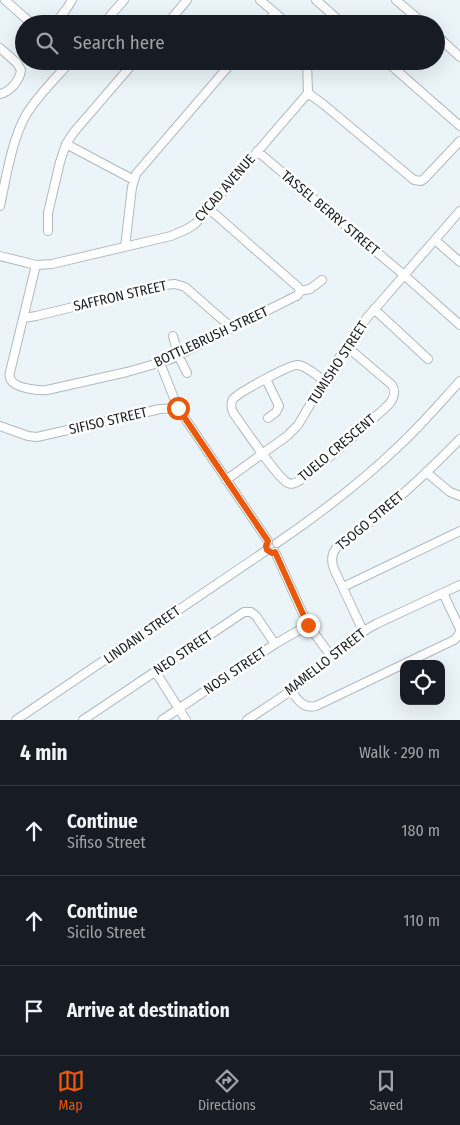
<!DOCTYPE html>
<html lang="en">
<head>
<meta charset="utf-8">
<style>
	body { margin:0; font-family:"Fira Sans Condensed",sans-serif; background:#242831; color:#f1f3f6 }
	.controls { position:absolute; right:15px; bottom:15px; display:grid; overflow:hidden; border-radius:10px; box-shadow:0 5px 20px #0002 }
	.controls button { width:45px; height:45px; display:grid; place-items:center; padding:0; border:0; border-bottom:1px solid #363941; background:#171b24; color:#f1f3f6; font:25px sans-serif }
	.stop { position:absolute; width:15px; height:15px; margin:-11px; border:4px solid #ea580c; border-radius:50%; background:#fff }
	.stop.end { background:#ea580c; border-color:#fff; box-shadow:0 1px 5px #0008 }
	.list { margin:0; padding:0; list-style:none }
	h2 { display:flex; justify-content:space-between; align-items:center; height:65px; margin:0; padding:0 20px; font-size:21px }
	h2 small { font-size:16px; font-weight:400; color:#9ea1a6 }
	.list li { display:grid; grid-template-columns:32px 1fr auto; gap:15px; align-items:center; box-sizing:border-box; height:90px; padding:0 20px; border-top:1px solid #363941 }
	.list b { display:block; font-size:19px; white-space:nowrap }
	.list p { margin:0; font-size:16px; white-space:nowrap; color:#9ea1a6 }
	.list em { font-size:16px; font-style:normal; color:#9ea1a6 }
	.icon { flex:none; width:28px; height:28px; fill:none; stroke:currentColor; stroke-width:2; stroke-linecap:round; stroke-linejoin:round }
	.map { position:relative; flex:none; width:460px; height:720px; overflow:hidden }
	.search { position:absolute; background:#171b24; box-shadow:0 5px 20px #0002; left:15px; right:15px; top:15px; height:55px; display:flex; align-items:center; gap:12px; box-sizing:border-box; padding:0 18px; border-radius:28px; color:#9ea1a6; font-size:19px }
	.sheet { height:335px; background:#171b24 }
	nav { display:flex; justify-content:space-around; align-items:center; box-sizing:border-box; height:70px; border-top:1px solid #363941; background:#171b24; font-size:14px; color:#9ea1a6 }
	nav a { display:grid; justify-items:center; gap:2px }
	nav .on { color:#ea580c }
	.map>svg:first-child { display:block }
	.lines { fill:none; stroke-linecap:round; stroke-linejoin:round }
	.minor-casing { stroke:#b0b9bd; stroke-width:10 }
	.minor { stroke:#fff; stroke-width:8 }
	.route { stroke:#ea580c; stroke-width:6 }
	.labels { text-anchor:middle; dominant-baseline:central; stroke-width:5; stroke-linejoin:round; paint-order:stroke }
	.street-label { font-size:14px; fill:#1b1f20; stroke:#fff }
</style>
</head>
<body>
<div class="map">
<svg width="460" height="720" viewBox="0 0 460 720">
	<rect width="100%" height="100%" fill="#ebf5f9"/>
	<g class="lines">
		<defs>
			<path id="minor" d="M 5,0 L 32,24
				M 260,0 L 288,24
				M 316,0 L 343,24
				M 396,0 L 424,24
				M 55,24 L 67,8 L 72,0
				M 103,24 L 124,0
				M 167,24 L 187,0
				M 265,24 L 275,13
				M 436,35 L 460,57
				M 0,48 L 17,63 L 21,70 C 20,80 10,92 0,94
				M 386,61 L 460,126
				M 308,93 L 323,104 L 414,180 L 421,181 L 424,179 L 460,141
				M 66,144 L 134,180
				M 257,151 L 404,275 L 460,325
				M 0,206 C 6,178 12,139 26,115 C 37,96 56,78 71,61
				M 48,231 L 48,213 L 60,162 L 66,144 L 74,132 L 135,61
				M 435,240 L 460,262
				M 125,247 L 132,187 L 136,174 L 233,61
				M 0,256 L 36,265 L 52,264 L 171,236 L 187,229 L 195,224 L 308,93 L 307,61
				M 36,265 L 10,372 C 9,375 9,377 11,380 C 15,388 38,391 47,390 L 127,372 L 169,360 L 294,297 L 297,296 L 300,291 L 298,287 L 208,208
				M 300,291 L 310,289 L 322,280
				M 374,309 L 428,359
				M 24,318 L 36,316 L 164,285 L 175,284 L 185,287 L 232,328
				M 173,336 L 178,355 L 187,373
				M 160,363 L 178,408
				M 266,379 L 279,406 L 276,412 L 268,418
				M 324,381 C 318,376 305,366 298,365 C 290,364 238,393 233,399 C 230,405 231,409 234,414 C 243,426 278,479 288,483 C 292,485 295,483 299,481 C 325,461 350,441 373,419 C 379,413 388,407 392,400 C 395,394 395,390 392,385 L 346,346
				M 0,426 L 28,436 L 37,437 L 160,409 L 178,408 L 268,541
				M 426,472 L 450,492 L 460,496
				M 226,480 L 287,436 L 298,425 L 324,381 L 359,327 L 460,211
				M 277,543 C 321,513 364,480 402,443 C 423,423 441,402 460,381
				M 275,552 L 308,625 L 331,656
				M 343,587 L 460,531
				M 443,593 L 460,629
				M 363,631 L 334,569 C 331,561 331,554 337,547 C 382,515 422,478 460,439
				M 155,671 L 186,720
				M 291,691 C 298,700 303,709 316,706 L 454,640 L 457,637 L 460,632
				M 16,720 L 267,550
				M 83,720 L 244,612 L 251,612 L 256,616 L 275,644
				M 162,720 L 275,644 L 308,625
				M 247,720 C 262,710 278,700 293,689 C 320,667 345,641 376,624 L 460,585"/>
		</defs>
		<!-- minor casing -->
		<use href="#minor" class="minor-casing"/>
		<!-- minor -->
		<use href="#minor" class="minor"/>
	</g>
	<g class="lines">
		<!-- route -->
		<path class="route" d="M 178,408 L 268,541 L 266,546 L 267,550 L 272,553 L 275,552 L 308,625"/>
	</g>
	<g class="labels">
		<!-- street labels -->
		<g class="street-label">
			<text transform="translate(225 188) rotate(-49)">CYCAD AVENUE</text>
			<text transform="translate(330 213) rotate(40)">TASSEL BERRY STREET</text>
			<text transform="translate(120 296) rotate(-13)">SAFFRON STREET</text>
			<text transform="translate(211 337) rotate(-25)">BOTTLEBRUSH STREET</text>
			<text transform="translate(338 363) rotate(-57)">TUMISHO STREET</text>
			<text transform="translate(108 421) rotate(-13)">SIFISO STREET</text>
			<text transform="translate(337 448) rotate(-40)">TUELO CRESCENT</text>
			<text transform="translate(370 521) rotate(-40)">TSOGO STREET</text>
			<text transform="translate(142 635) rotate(-35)">LINDANI STREET</text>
			<text transform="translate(183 653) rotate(-34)">NEO STREET</text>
			<text transform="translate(325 662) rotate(-38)">MAMELLO STREET</text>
			<text transform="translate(235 671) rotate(-34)">NOSI STREET</text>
		</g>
	</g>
</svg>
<div class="controls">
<button><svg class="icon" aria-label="locate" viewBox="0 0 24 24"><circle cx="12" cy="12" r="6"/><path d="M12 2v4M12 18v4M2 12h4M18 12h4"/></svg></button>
</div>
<div class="stop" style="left:178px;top:408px"></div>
<div class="stop end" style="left:308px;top:625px"></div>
<div class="search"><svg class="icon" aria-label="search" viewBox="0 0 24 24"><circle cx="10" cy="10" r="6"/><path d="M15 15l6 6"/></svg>Search here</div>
</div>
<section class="sheet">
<h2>4 min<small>Walk · 290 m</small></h2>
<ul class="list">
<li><svg class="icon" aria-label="ahead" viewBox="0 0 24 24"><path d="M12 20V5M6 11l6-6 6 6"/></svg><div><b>Continue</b><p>Sifiso Street</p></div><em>180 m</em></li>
<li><svg class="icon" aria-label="ahead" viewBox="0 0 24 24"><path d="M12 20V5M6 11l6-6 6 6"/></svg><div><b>Continue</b><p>Sicilo Street</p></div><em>110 m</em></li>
<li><svg class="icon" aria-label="arrive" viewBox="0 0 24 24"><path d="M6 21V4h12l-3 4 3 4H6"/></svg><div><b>Arrive at destination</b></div></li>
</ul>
</section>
<nav>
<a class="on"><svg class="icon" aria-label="map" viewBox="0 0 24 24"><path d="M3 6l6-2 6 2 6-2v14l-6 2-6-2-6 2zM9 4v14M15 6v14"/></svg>Map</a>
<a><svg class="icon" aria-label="directions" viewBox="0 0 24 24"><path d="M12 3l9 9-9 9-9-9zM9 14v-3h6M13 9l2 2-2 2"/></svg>Directions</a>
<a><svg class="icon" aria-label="saved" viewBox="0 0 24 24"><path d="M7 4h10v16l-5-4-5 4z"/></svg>Saved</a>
</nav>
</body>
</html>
